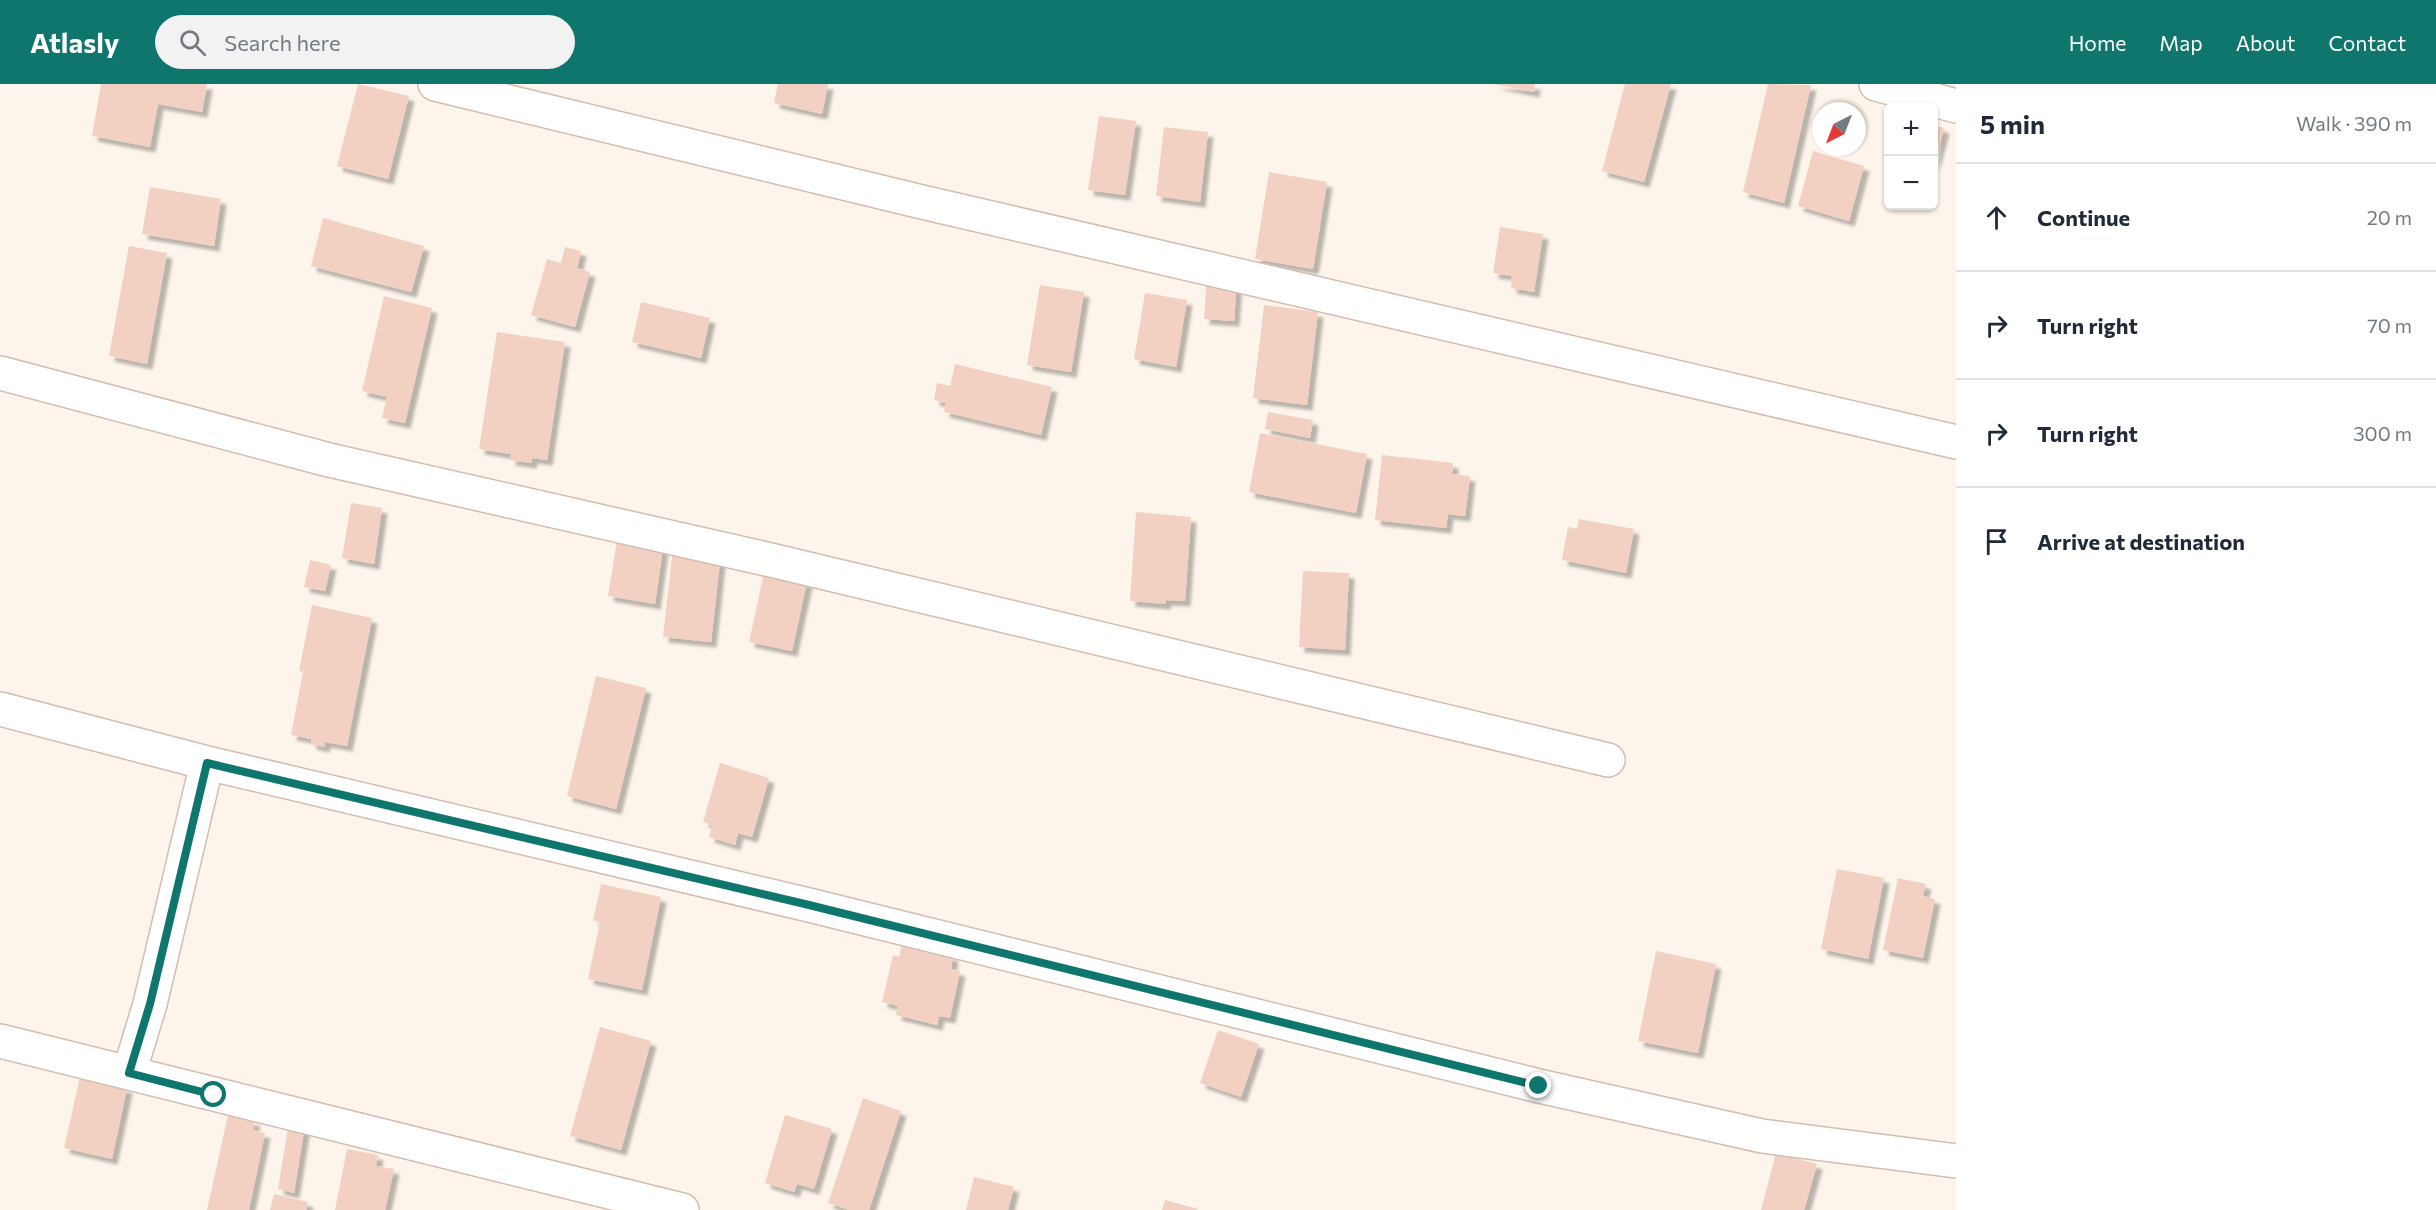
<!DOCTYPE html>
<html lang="en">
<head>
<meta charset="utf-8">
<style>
	body { margin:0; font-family:Commissioner,sans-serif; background:#f2f2f3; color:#1f2937 }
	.controls { position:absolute; right:18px; top:18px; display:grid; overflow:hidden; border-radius:9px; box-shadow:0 2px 4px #0004 }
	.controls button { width:54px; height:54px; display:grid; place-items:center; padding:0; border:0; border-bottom:2px solid #e0e1e3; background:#fff; color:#1f2937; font:30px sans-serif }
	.compass { position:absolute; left:1812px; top:18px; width:54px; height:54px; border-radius:50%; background:#fff; box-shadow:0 2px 4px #0004; rotate:222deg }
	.stop { position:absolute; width:18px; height:18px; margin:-14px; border:4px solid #0f766e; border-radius:50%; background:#fff }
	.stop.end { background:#0f766e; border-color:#fff; box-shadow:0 2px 6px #0008 }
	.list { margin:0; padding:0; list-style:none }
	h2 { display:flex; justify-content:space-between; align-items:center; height:78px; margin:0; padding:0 24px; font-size:26px }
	h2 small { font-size:20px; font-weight:400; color:#747a83 }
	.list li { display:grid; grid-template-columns:39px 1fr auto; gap:18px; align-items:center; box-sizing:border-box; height:108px; padding:0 24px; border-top:2px solid #e0e1e3 }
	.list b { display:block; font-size:22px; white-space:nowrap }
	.list em { font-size:20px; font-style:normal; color:#747a83 }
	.icon { flex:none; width:33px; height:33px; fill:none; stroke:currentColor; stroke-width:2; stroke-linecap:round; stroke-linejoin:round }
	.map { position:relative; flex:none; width:1956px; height:1126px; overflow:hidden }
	header { display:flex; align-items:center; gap:36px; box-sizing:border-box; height:84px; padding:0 30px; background:#0f766e; color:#fff }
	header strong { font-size:28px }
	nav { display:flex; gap:33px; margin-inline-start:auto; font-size:21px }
	.search { width:420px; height:54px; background:#f2f2f3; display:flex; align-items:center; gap:15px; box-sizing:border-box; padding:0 21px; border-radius:33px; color:#747a83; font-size:22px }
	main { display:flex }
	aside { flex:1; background:#fff }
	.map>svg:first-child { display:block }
	.building { fill:#f3d1c2; filter:url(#shadow) }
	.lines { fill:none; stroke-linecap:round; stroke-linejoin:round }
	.minor-casing { stroke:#d3bdb2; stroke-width:36 }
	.minor { stroke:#fff; stroke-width:33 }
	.route { stroke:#0f766e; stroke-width:8 }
</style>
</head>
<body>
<header>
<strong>Atlasly</strong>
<div class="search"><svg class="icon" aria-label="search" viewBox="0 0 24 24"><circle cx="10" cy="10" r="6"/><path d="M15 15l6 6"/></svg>Search here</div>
<nav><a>Home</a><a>Map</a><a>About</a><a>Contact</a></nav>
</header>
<main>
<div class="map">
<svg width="1956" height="1126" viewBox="0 0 1956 1126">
	<defs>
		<filter id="shadow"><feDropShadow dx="5.5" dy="5.5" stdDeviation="1.5" flood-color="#0004"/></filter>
	</defs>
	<rect width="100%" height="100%" fill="#fdf4eb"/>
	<!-- building -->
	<path class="building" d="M 101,0 L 207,0 L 202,28 L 158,20 L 150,63 L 92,52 Z
		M 358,0 L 409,12 L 388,95 L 337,82 Z
		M 778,0 L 828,0 L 822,30 L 774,19 Z
		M 1494,0 L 1535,0 L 1534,8 Z
		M 1625,0 L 1671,0 L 1644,98 L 1602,87 Z
		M 1768,0 L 1811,1 L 1784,119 L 1743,108 Z
		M 1099,32 L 1136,37 L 1125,111 L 1088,106 Z
		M 1934,41 L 1944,44 L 1934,82 Z
		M 1164,43 L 1208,48 L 1200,118 L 1156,112 Z
		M 1813,67 L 1864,82 L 1849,137 L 1798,122 Z
		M 1269,88 L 1327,98 L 1313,185 L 1255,175 Z
		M 150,103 L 221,115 L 214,162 L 142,150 Z
		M 323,134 L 424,162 L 411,208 L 311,182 Z
		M 1500,143 L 1543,150 L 1534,208 L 1511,204 L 1512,192 L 1493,189 Z
		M 129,162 L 167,169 L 147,280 L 109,272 Z
		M 565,163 L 581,167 L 577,184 L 590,188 L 575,243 L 531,231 L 547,175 L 561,179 Z
		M 1207,193 L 1237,196 L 1234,237 L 1204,235 Z
		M 1040,201 L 1084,208 L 1071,288 L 1027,281 Z
		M 1145,209 L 1187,216 L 1176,283 L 1134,275 Z
		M 384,212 L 432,224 L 405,339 L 382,334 L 387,313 L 362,307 Z
		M 641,218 L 710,234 L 701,274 L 632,258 Z
		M 1264,221 L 1318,228 L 1307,321 L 1253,314 Z
		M 497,248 L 565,258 L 547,376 L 532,374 L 531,379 L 510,376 L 511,370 L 479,365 Z
		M 955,280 L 1052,303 L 1041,351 L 944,328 L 946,319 L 934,316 L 937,299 L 950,302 Z
		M 1268,328 L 1313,336 L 1310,354 L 1265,345 Z
		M 1260,349 L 1367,370 L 1356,429 L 1249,408 Z
		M 1382,371 L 1453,379 L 1452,390 L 1470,392 L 1465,432 L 1448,430 L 1446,444 L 1375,436 Z
		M 351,419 L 382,424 L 374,480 L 342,474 Z
		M 1136,428 L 1191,433 L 1185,517 L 1166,516 L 1165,520 L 1130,517 Z
		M 1579,435 L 1634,445 L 1626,489 L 1562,476 L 1568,443 L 1577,445 Z
		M 617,456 L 663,464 L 655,520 L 608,512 Z
		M 673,463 L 721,469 L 711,558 L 663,553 Z
		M 310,476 L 331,481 L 325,507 L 304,503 Z
		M 1303,487 L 1349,489 L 1345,566 L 1299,563 Z
		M 764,489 L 807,498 L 792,567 L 749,558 Z
		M 312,521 L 372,534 L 347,662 L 325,658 L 324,663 L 311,660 L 311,655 L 291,651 L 303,588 L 299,587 Z
		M 596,592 L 646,604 L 616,725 L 567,712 Z
		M 720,679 L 769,694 L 752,753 L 738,749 L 735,761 L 709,753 L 712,741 L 703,738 Z
		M 1837,785 L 1884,794 L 1868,875 L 1821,865 Z
		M 1898,794 L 1926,800 L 1923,812 L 1935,815 L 1923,874 L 1883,866 Z
		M 601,800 L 661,813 L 642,906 L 588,895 L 600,838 L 593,836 Z
		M 902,860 L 953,872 L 951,885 L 960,887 L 950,934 L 939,932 L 937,941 L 896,931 L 898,922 L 882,918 L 893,871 L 899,873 Z
		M 1656,867 L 1716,880 L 1698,969 L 1638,957 Z
		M 600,943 L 651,957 L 621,1066 L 570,1052 Z
		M 1218,946 L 1259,960 L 1241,1013 L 1200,999 Z
		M 80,993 L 127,1004 L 112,1075 L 64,1064 Z
		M 863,1014 L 901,1027 L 869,1126 L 850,1126 L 828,1119 Z
		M 228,1031 L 255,1037 L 253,1046 L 265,1049 L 249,1126 L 207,1126 Z
		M 785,1031 L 832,1045 L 814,1105 L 797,1100 L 794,1108 L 765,1099 Z
		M 289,1037 L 305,1041 L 294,1109 L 278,1105 Z
		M 347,1065 L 378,1071 L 376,1082 L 394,1085 L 385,1126 L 335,1126 Z
		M 1776,1069 L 1817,1080 L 1804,1126 L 1761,1126 Z
		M 974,1093 L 1014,1103 L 1008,1126 L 966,1126 Z
		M 274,1110 L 308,1118 L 306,1126 L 270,1126 Z
		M 1165,1116 L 1198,1125 L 1198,1126 L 1162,1126 Z"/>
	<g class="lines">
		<defs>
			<path id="minor" d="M 435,0 L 922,118 L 1956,358
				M 1876,0 L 1956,22
				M 0,289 L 329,376 L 775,477 L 1608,676
				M 0,625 L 207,679 L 809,821 L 1539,1002 L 1762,1052 L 1956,1077
				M 0,957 L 682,1126
				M 129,989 L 150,920 L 207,679"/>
		</defs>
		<!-- minor casing -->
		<use href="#minor" class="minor-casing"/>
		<!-- minor -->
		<use href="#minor" class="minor"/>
	</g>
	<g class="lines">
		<!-- route -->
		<path class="route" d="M 214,1011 L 129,989 L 150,920 L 207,679 L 809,821 L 1539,1002"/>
	</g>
</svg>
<div class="controls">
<button>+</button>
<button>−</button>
</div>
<svg class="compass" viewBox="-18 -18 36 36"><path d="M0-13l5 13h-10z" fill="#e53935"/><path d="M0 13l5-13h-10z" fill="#747a83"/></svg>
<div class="stop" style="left:214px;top:1011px"></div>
<div class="stop end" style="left:1539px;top:1002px"></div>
</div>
<aside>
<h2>5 min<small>Walk · 390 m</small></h2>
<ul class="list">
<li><svg class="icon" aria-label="ahead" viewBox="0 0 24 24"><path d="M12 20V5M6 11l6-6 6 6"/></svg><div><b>Continue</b></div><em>20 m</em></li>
<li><svg class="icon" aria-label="right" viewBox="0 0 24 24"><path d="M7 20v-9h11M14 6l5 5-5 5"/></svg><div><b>Turn right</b></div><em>70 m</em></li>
<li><svg class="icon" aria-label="right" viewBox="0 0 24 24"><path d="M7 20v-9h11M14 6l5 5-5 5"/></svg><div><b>Turn right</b></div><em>300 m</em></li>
<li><svg class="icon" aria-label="arrive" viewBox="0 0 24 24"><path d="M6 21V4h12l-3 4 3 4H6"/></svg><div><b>Arrive at destination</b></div></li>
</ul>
</aside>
</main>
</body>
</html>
